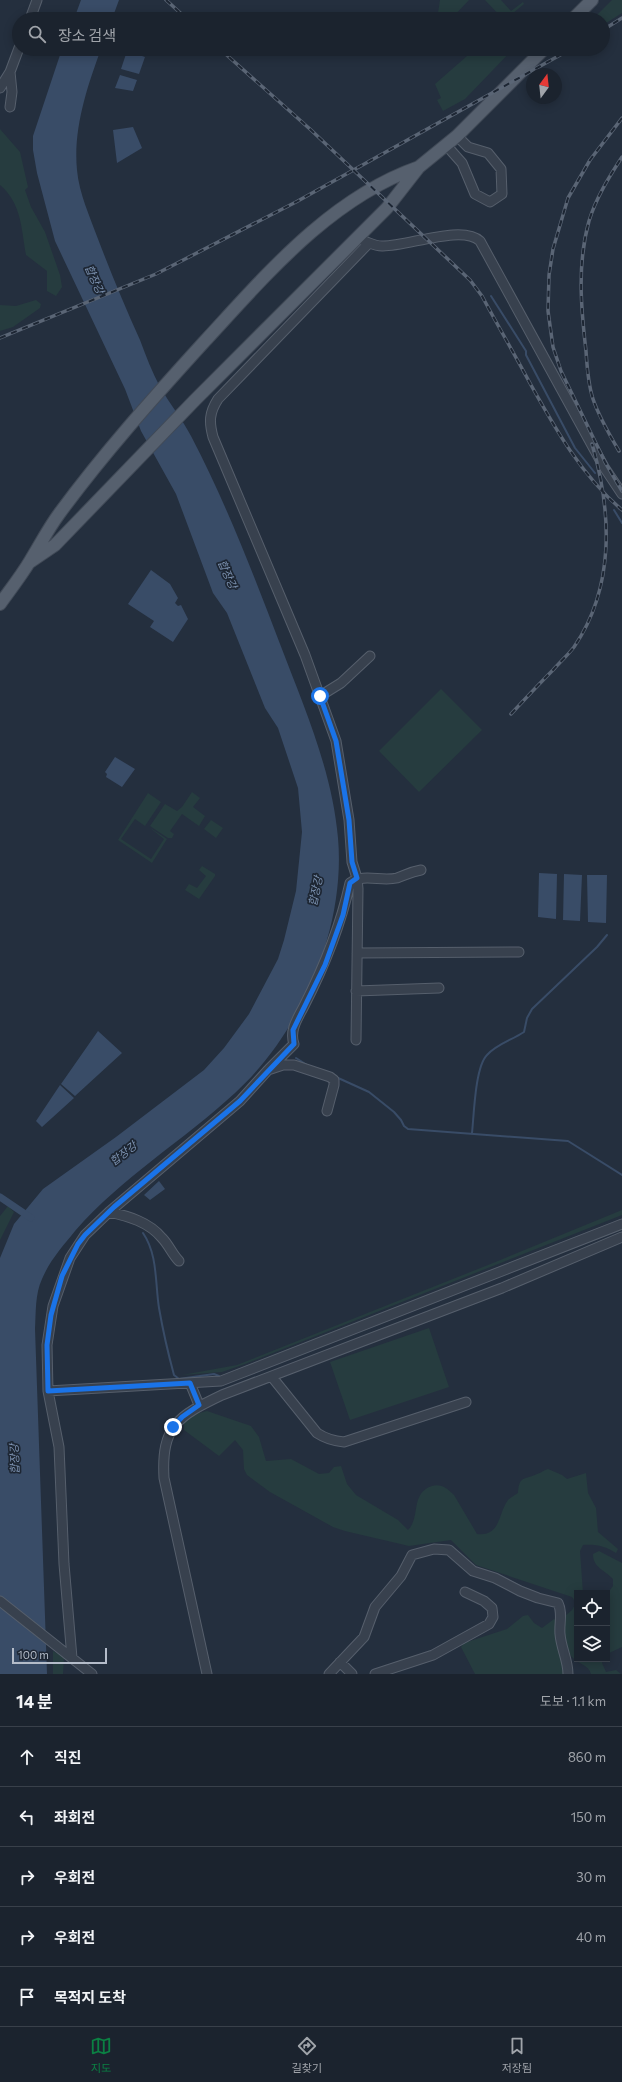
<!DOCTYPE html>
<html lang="ko">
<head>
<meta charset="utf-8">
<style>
	body { margin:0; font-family:Commissioner,"Noto Sans KR",sans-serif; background:#242b36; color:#f1f3f6 }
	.controls { position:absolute; right:12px; bottom:12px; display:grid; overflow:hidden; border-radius:0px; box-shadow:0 2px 10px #0003 }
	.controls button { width:36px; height:36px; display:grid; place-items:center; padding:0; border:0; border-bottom:1px solid #39404a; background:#1b232e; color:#f1f3f6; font:20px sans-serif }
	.compass { position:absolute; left:526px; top:68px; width:36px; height:36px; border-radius:50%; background:#1b232e; box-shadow:0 2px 10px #0003; rotate:15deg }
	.scale { position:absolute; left:12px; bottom:10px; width:95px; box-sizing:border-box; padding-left:4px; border:2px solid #b4bcc9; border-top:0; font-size:11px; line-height:14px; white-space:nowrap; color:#b4bcc9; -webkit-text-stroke:3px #1d2633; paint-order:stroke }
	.stop { position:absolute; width:12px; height:12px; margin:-9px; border:3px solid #1a73e8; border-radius:50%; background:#fff }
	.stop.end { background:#1a73e8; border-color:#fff; box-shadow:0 1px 4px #0008 }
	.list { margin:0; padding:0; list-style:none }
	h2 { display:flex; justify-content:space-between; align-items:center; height:52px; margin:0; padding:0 16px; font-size:17px }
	h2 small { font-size:13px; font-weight:400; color:#a0a4aa }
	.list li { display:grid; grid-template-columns:26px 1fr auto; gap:12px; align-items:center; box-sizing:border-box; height:60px; padding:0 16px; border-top:1px solid #39404a }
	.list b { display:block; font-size:15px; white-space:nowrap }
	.list em { font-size:13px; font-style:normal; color:#a0a4aa }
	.icon { flex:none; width:22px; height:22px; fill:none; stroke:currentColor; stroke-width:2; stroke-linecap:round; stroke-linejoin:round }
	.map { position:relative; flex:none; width:622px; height:1674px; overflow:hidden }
	.search { position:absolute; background:#1b232e; box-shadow:0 2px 10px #0003; left:12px; right:12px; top:12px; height:44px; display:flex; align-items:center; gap:10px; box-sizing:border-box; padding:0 14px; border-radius:22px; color:#a0a4aa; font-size:15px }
	.sheet { height:352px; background:#1b232e }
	nav { display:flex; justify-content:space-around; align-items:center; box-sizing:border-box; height:56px; border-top:1px solid #39404a; background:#1b232e; font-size:11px; color:#a0a4aa }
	nav a { display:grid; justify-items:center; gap:2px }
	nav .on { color:#0b8043 }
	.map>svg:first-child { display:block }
	.green { fill:#263c3f }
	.water { fill:#394c67 }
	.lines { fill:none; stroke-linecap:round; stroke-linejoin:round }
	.stream { stroke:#394c67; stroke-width:2 }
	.canal { stroke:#394c67; stroke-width:7 }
	.minor-casing { stroke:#565f6c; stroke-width:11 }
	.major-casing { stroke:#414a57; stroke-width:14 }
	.minor { stroke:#38414e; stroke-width:9 }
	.major { stroke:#56606e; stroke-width:12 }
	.rail-casing { stroke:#5a6575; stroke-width:3.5 }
	.rail { stroke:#1d2633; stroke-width:2; stroke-dasharray:6; stroke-linecap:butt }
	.route { stroke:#1a73e8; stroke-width:5 }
	.labels { text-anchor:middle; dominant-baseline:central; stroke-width:3.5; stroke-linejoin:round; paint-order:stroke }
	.water-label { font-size:11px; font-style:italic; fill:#7c92b1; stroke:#1d2633 }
</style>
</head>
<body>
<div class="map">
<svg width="622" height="1674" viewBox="0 0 622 1674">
	<rect width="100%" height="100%" fill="#242f3e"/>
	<!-- green -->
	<path class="green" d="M 440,0 L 469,0 L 451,19 L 443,19 L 438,13 Z
		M 485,0 L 501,0 L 511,11 L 523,2 L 524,4 L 506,19 L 503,19 Z
		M 612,0 L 622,0 L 622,13 L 603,25 L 603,19 L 593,19 Z
		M 475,49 L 513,49 L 465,99 L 443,111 L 437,100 L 441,98 L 435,84 Z
		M 0,129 L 20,152 L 28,187 L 25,190 L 31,207 L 45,232 L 60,275 L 62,287 L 56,296 L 47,291 L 47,271 L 26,255 C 21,228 22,204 0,185 Z
		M 36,300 L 41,304 L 40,308 L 13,327 L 0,331 L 0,305 L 16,306 Z
		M 441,689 L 482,730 L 419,792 L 379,751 Z
		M 192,792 L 200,798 L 193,807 L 205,816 L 199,826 L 182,814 L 170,831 L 174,834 L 172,838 L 168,838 L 150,826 L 165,804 L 177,811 L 182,807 Z
		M 148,793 L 161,802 L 145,826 L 135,819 L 121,839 L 151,859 L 164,839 L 149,827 L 167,839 L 152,863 L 118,840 Z
		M 211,820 L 223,828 L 216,838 L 204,829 Z
		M 202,866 L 215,874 L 215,876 L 199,899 L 185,890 L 189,884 L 197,888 L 206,876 L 199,870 Z
		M 8,1206 L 14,1212 L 0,1240 L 0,1216 Z
		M 622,1210 L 622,1215 L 245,1364 L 222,1372 L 182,1375 L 237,1365 L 493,1263 Z
		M 429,1328 L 449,1387 L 350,1420 L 330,1362 Z
		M 207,1411 L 251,1426 L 259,1437 L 266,1461 L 291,1459 L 319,1474 L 329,1473 L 334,1467 L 341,1466 L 347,1484 L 356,1495 L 398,1520 L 408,1530 C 421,1517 410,1493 432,1486 C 441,1483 448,1489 454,1495 L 477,1534 C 501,1537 498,1513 508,1500 C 511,1497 515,1495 518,1493 C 519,1475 525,1480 537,1474 C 541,1473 544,1470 548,1469 L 562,1475 L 567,1479 L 586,1473 L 588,1493 L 596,1508 L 598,1532 L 618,1549 L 616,1553 C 605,1546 596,1544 583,1545 L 580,1551 L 583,1593 L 577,1593 L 577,1659 L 603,1659 L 602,1663 L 606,1672 L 616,1670 L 621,1674 L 591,1674 C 589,1665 578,1664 572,1657 C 563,1646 563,1630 564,1617 L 572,1610 L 576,1603 L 572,1597 L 476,1565 L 451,1540 L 409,1546 L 345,1531 L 333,1527 L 270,1492 L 247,1475 L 244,1469 L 243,1450 L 235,1440 L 219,1456 L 184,1430 L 184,1422 L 196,1414 Z
		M 599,1551 L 622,1563 L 622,1647 L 607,1654 L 607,1594 L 613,1586 L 613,1579 C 605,1570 593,1568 593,1554 Z
		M 528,1615 L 534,1623 L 542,1628 L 554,1619 L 558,1622 L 556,1642 L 565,1674 L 475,1674 L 461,1647 L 464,1643 L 507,1629 L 523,1616 Z
		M 53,1651 L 64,1657 L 63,1674 L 53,1674 Z"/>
	<!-- water -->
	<path class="water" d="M 81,0 L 119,0 L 112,19 L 74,19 Z
		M 62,49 L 101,49 C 87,87 73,129 77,170 C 79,193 90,217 98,239 C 111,273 125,307 140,340 C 146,356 152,372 160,387 C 170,404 182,419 191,436 C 226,503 253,573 280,644 C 304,707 332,770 338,838 C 346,928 301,1033 235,1093 C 183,1141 122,1177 75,1231 C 63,1246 50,1260 42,1279 C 35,1294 36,1312 35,1329 L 47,1674 L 0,1674 L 0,1258 L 14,1224 L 43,1189 L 116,1137 L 204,1070 L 224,1048 L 249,1014 L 278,959 L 284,940 L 296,891 L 302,832 L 298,788 L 278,728 L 265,708 L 227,613 L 213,593 L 176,494 L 141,431 L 125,389 L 55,241 L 37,173 L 33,150 L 33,136 Z
		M 127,51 L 145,57 L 139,74 L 121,69 Z
		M 120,75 L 137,80 L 133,91 L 115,88 Z
		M 133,127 L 142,148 L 117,163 L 113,130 Z
		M 151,570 L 170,584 L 178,598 L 175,603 L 178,606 L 181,605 L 188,619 L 173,642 L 150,627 L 154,621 L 128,604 Z
		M 115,757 L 135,769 L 122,787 L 106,777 L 107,774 L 105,772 Z
		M 539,873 L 557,874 L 556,919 L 538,917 Z
		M 564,874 L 582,875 L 580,921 L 563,920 Z
		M 587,875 L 607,875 L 606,923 L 588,922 Z
		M 98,1031 L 122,1053 L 75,1096 L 61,1084 Z
		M 60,1085 L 74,1098 L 42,1127 L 36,1121 Z
		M 159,1181 L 165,1189 L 150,1200 L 144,1195 Z"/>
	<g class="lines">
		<!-- stream -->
		<path class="stream" d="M 491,296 L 526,351 L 526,355 L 575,448 L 595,473
			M 614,510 L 622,523
			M 296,1058 L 307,1065
			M 336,1077 L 369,1092 L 394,1112 L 401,1120 L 404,1126 L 408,1129 L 568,1141 L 622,1175
			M 472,1133 C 474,1115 475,1067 487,1055 C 497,1044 512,1040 524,1032 L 527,1018 L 532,1009 L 597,947 L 607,935
			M 143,1233 C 158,1255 155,1283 159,1308 C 163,1331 168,1353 174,1375 L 179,1379 L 214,1374 L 219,1376"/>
		<!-- canal -->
		<path class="canal" d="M 0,1197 L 31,1218"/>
		<defs>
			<path id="minor" d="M 30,19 L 37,0
				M 10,72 L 12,92 L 10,107
				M 0,88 L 10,72 L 19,48
				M 446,145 L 462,163 L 475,194 L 490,202 L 502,194 L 501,169 L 488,153 L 468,147 L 457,136
				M 364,241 C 370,243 375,246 382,246 C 406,247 462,224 480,241 L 604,467 L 622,494
				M 320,696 L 341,683 L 370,656
				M 357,953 L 519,952
				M 356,991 L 439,988
				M 356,1040 L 358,889 L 357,878 L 352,862 L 349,820 L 336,741 L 305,655 L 213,437 C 209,422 209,413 218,399 L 369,243
				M 269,1069 L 294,1044 C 289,1030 298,1018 304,1006 C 325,965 340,928 350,883 C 364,873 381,882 397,878 C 406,875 410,872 421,870
				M 109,1212 C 128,1216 149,1222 162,1238 C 169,1245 172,1254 179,1261
				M 272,1377 L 317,1433 C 326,1439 333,1441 344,1442 L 466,1402
				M 190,1383 L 199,1405
				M 48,1391 L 221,1381 L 622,1224
				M 0,1601 L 92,1674
				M 72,1658 L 64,1564 L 59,1447 L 48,1391 L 47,1345 L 53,1306 L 70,1258 L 85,1235 L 109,1212 L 240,1101 L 268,1070 L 283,1065 L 294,1065 L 330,1077 L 334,1080 L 334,1085 L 327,1111
				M 340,1662 L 352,1674
				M 207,1674 L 164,1478 C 161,1426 178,1416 222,1395 L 502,1288 L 622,1237
				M 329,1674 L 364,1637 L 375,1607 L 401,1576 L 412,1555 L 434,1549 L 449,1550 L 473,1571 L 495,1578 L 520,1591 L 538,1598 L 558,1603 C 563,1613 559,1623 560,1634 C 561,1648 568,1660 568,1674
				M 375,1674 L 433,1655 L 489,1624 L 493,1617 L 492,1608 L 484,1601 L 465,1592"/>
			<path id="major" d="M 573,19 L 592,0
				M 30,562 L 55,545 L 194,401 L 387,208 L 419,167 L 457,136 L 544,49
				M 0,604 C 10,590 21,576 30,561 C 40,545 48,529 59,514 C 103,454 154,397 204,342 C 266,275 330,198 419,167"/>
		</defs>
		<!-- minor casing -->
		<use href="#minor" class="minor-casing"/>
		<!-- major casing -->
		<use href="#major" class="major-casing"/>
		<!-- minor -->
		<use href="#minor" class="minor"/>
		<!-- major -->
		<use href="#major" class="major"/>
		<defs>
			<path id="rail" d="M 166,0 L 187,19
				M 603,30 L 622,18
				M 220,49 L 311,130 L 470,280 L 482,296 C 498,326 515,355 531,385 C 556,430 582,476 622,510
				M 622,118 L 590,160 L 568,198 L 553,249 L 549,275 L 548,311 L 553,347 L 561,371 L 605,462 L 622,491
				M 0,338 L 156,274 L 296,202 L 571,49
				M 619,451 C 609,434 599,417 593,399 C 588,384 587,367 586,351 C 581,308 577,264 589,221 C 596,198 609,177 622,157
				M 511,714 C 525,699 539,684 553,670 C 560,662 568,655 574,647 C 615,587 612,512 592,444"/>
		</defs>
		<!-- rail casing -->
		<use href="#rail" class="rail-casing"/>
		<!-- rail -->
		<use href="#rail" class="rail"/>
	</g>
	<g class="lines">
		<!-- route -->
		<path class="route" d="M 173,1427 L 182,1417 L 199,1405 L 190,1383 L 48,1391 L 47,1345 L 51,1315 L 62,1276 L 78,1244 L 85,1235 L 114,1207 L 240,1101 L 294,1044 L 293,1030 L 325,965 L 343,915 L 350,883 L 357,878 L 352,862 L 349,820 L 336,741 L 320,696"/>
	</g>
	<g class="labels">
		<!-- water labels -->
		<g class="water-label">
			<text transform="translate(95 279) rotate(66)">합장강</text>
			<text transform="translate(228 574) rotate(66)">합장강</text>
			<text transform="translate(315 891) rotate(-78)">합장강</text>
			<text transform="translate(123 1153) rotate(-38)">합장강</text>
			<text transform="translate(14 1459) rotate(-92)">합장강</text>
		</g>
	</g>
</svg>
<div class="controls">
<button><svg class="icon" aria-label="locate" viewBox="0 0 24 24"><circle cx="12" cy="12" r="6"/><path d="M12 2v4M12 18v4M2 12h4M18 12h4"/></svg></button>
<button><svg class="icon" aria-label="layers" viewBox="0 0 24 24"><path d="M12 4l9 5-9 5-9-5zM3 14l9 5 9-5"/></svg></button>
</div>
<svg class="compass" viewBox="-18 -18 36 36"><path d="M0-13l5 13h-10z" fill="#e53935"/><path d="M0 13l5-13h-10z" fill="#a0a4aa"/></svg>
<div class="scale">100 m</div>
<div class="stop" style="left:320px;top:696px"></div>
<div class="stop end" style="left:173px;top:1427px"></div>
<div class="search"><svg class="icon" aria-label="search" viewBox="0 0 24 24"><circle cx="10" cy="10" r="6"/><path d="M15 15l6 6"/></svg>장소 검색</div>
</div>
<section class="sheet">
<h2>14 분<small>도보 · 1.1 km</small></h2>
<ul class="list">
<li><svg class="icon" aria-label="ahead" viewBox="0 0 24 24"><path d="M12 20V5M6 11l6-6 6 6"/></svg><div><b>직진</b></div><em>860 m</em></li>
<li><svg class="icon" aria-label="left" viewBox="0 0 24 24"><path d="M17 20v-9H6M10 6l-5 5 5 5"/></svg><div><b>좌회전</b></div><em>150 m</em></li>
<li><svg class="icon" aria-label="right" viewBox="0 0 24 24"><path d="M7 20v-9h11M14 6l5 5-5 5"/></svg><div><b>우회전</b></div><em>30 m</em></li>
<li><svg class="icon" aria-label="right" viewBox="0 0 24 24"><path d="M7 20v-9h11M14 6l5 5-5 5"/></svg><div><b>우회전</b></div><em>40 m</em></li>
<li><svg class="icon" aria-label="arrive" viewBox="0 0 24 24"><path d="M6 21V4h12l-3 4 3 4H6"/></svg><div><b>목적지 도착</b></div></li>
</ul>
</section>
<nav>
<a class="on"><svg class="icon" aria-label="map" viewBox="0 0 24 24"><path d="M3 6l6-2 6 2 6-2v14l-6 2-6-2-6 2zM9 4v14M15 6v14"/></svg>지도</a>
<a><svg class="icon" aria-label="directions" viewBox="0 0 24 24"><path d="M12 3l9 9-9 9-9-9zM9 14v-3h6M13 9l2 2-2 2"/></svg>길찾기</a>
<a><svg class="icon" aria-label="saved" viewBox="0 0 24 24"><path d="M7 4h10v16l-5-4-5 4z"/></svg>저장됨</a>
</nav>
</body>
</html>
